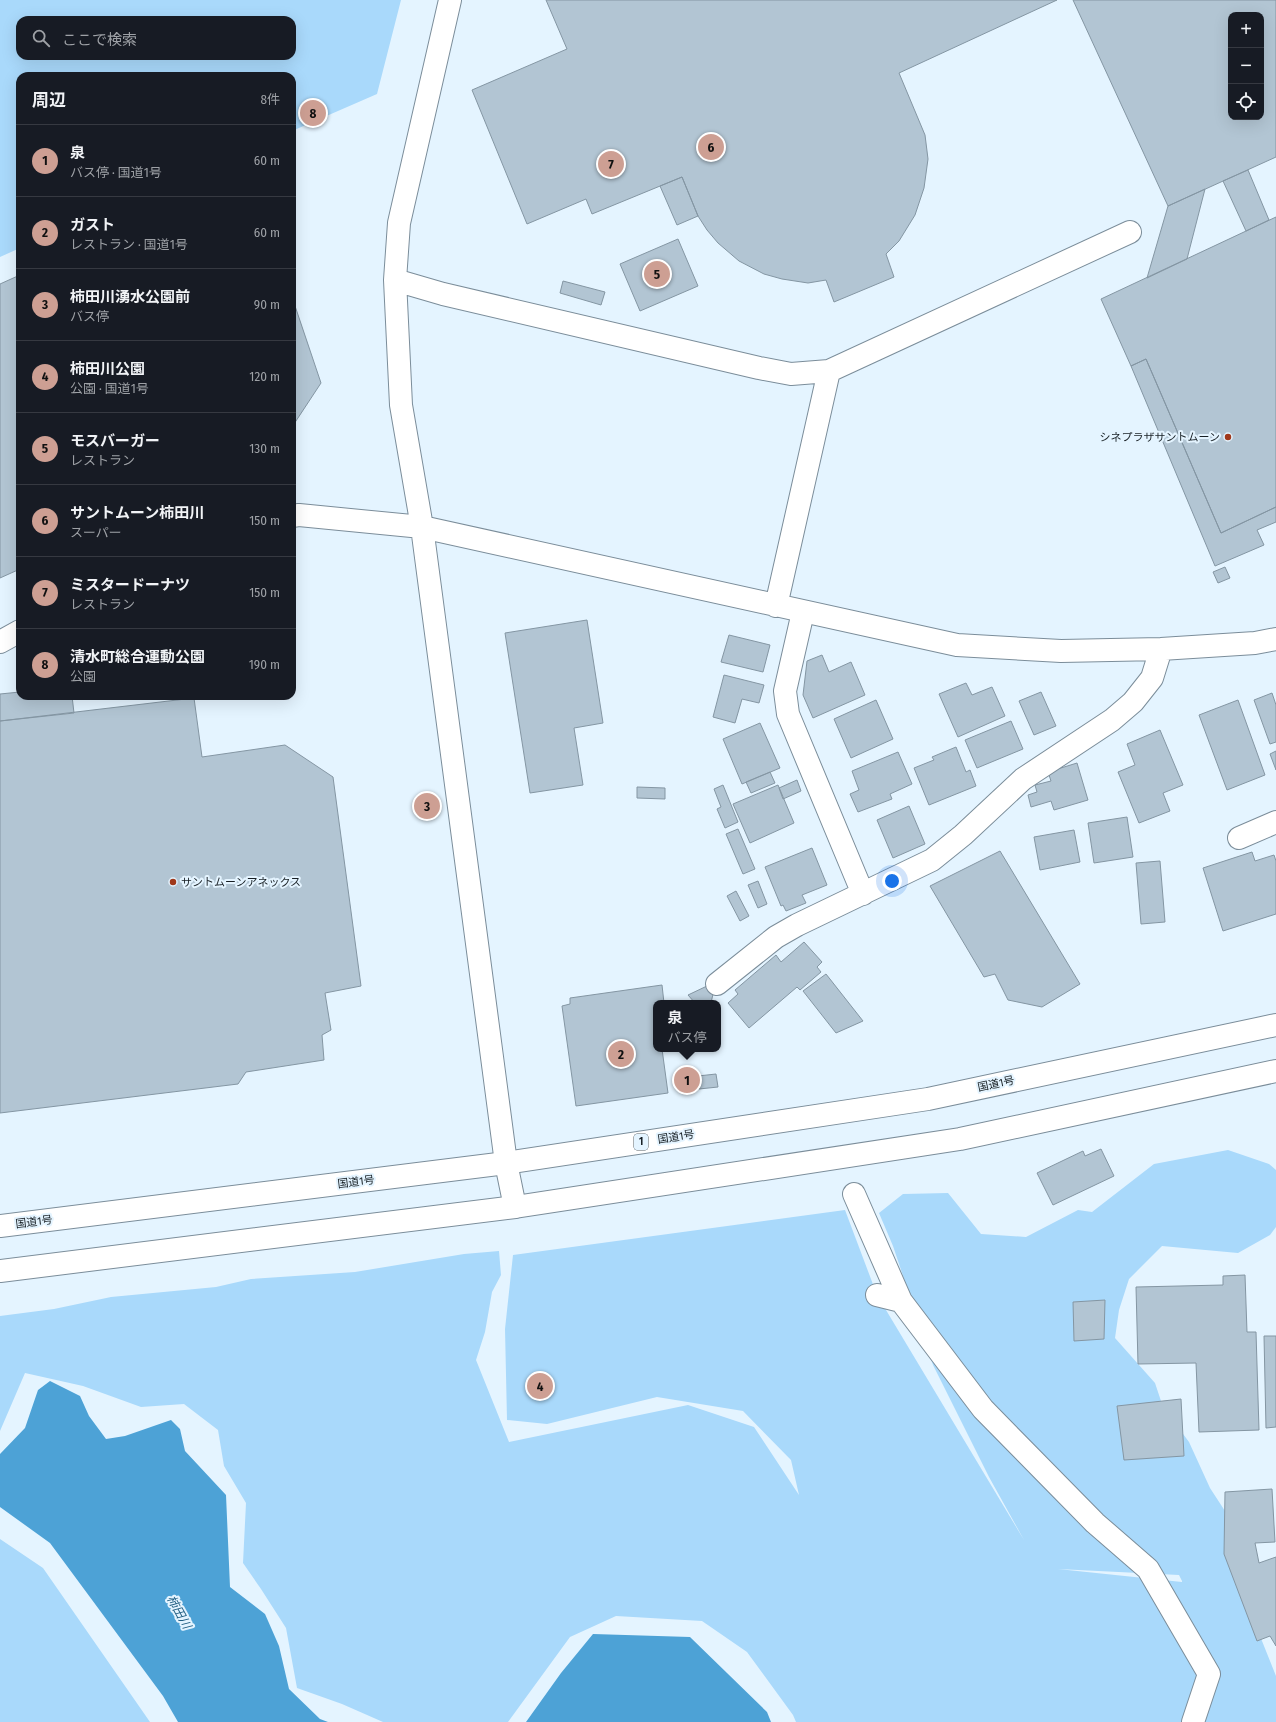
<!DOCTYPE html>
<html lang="ja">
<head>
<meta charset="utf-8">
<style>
	body { margin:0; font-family:"Fira Sans Condensed","Noto Sans JP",sans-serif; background:#20242c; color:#f1f3f6 }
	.controls { position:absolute; right:12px; top:12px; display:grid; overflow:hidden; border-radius:8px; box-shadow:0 4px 16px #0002 }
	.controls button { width:36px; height:36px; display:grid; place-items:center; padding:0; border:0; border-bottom:1px solid #363941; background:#171b24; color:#f1f3f6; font:20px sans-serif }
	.you { position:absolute; left:892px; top:881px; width:14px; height:14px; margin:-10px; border:3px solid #fff; border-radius:50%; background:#1a73e8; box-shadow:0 0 0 6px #1a73e833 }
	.badge { display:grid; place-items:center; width:26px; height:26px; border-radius:50%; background:#cd9f93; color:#111; font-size:13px; font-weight:700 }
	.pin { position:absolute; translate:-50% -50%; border:2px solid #fff; box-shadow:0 1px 4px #0006 }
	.popup { position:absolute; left:653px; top:1000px; width:68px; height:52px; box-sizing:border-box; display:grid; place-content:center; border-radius:8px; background:#171b24; filter:drop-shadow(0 1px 3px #0005); font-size:13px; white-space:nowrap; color:#9ea1a6 }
	.popup b { font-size:15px; color:#f1f3f6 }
	.popup::after { content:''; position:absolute; left:50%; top:100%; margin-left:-8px; border:8px solid transparent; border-top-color:#171b24 }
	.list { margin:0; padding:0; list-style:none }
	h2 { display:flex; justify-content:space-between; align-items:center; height:52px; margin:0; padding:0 16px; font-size:17px }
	h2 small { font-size:13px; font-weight:400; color:#9ea1a6 }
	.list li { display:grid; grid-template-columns:26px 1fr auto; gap:12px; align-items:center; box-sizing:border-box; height:72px; padding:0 16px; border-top:1px solid #363941 }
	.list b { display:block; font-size:15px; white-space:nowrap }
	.list p { margin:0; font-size:13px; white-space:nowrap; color:#9ea1a6 }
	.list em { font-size:13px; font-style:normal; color:#9ea1a6 }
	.icon { flex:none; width:22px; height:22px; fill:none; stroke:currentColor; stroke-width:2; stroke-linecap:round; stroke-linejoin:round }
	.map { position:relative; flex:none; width:1276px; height:1722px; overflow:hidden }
	.search { position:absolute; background:#171b24; box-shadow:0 4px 16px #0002; left:16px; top:16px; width:280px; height:44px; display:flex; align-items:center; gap:10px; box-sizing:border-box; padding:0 14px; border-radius:12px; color:#9ea1a6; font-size:15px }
	.panel { position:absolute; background:#171b24; box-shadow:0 4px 16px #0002; left:16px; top:72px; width:280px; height:628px; border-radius:12px }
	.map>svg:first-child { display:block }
	.green { fill:#a9d9fb; fill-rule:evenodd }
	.water { fill:#4da2d6 }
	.building { fill:#b2c5d3; stroke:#8496a3; fill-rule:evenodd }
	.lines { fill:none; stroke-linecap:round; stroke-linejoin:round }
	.minor-casing { stroke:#7b8d9a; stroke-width:24 }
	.highway-casing { stroke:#7b8d9a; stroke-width:24 }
	.minor { stroke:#fff; stroke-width:22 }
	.highway { stroke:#fff; stroke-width:22 }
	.poi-dot { fill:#a0381a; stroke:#e4f4ff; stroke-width:1.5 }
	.labels { text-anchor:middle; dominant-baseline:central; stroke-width:4; stroke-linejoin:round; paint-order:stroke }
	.shield { fill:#e4f4ff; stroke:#545e65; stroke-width:1 }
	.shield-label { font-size:10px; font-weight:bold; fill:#161e23 }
	.poi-label { font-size:11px; fill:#161e23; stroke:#e4f4ff; text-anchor:end }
	.street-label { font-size:11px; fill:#161e23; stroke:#e4f4ff }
	.water-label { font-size:12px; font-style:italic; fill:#1e5c80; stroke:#e4f4ff }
</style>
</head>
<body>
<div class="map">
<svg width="1276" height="1722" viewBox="0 0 1276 1722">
	<rect width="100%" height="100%" fill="#e4f4ff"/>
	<!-- green -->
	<path class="green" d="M 0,0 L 401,0 L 377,94 L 292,131 L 292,76 L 20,76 L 20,248 L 0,257 ZM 20,20 L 292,20 L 292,56 L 20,56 Z
		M 1228,1150 L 1269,1164 L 1276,1170 L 1276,1227 L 1270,1235 L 1238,1253 L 1162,1246 L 1129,1279 L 1119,1310 L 1115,1338 L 1155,1383 L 1163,1407 L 1189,1442 L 1210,1488 L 1238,1531 L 1256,1626 L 1276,1676 L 1276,1722 L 796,1722 L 793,1715 L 747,1652 L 702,1621 L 616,1616 L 570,1637 L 508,1722 L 383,1722 L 342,1704 L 297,1688 L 286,1628 L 261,1589 L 243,1563 L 246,1503 L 224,1466 L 218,1430 L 184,1404 L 141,1407 L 83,1386 L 25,1373 L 0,1431 L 0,1316 L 54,1309 L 111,1297 L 216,1287 L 251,1279 L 355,1272 L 464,1254 L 499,1251 L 501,1275 L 492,1292 L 485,1332 L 476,1360 L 509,1442 L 688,1405 L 754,1427 L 799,1495 L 791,1460 L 743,1411 L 657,1397 L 547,1424 L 507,1420 L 505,1329 L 513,1255 L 845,1210 L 877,1295 L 1024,1540 L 989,1477 L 933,1365 L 893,1246 L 879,1213 L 903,1194 L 948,1193 L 981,1234 L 1026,1237 L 1078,1210 L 1092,1212 L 1154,1164 ZM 1058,1569 L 1179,1575 L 1182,1581 L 1182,1582 Z
		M 0,1539 L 43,1568 L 150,1722 L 0,1722 Z"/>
	<!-- water -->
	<path class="water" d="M 50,1381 L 80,1396 L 89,1416 L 106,1439 L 125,1436 L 171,1420 L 180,1429 L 185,1451 L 226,1495 L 230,1587 L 265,1614 L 279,1646 L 289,1689 L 320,1719 L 328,1722 L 178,1722 L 163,1696 L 50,1543 L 0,1507 L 0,1454 L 25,1428 L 38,1390 Z
		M 593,1634 L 690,1637 L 767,1712 L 771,1722 L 526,1722 L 561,1673 Z"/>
	<!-- building -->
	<path class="building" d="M 546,0 L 1057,0 L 899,73 L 925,135 L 928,159 L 924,188 L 915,215 L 899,241 L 886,254 L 894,277 L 834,302 L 826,280 L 808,283 L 782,279 L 764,274 L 739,261 L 718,243 L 707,230 L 698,216 L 682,177 L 592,214 L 586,199 L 527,224 L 472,90 L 567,49 Z
		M 1073,0 L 1276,0 L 1276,157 L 1168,206 ZM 1231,15 L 1261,15 L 1261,117 L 1231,117 Z
		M 1248,170 L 1269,220 L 1246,231 L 1223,181 Z
		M 682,177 L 698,216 L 677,225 L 660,186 Z
		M 1205,189 L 1187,259 L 1147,278 L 1168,206 Z
		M 1276,217 L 1276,507 L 1221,533 L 1146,359 L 1131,366 L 1101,299 Z
		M 678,239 L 698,286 L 640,311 L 620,264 Z
		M 20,275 L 20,569 L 0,578 L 0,284 Z
		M 563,281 L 605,292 L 601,305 L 560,293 Z
		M 292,297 L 321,383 L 292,427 Z
		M 1146,359 L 1221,533 L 1276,507 L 1276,522 L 1257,530 L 1264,545 L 1215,566 L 1131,366 Z
		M 1225,567 L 1230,578 L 1218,583 L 1213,572 Z
		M 587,620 L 603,723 L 574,728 L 583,785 L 530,793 L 505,633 Z
		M 729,635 L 770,645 L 763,672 L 721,662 Z
		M 822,655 L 829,672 L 851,662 L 865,695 L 813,718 L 803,695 L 807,661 Z
		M 724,675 L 764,685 L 759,703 L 742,699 L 735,723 L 713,717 Z
		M 966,683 L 972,695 L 992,687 L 1005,716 L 958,737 L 939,694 Z
		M 20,692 L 20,696 L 72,696 L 74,713 L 0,721 L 0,694 Z
		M 1041,692 L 1056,726 L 1034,735 L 1019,701 Z
		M 1272,693 L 1276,705 L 1276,742 L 1270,744 L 1254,700 Z
		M 194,698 L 202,757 L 285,745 L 333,777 L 361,986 L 325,993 L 331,1030 L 322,1035 L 324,1060 L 246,1072 L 238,1084 L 0,1113 L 0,721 Z
		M 876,700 L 893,739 L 851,758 L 834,719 Z
		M 1238,700 L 1265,775 L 1227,790 L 1199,715 Z
		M 1011,721 L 1023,749 L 977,768 L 965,740 Z
		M 760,723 L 780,768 L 742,784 L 723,739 Z
		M 1160,730 L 1183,785 L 1163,793 L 1170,811 L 1139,823 L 1118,772 L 1135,765 L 1127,744 Z
		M 956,747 L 966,772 L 970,770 L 976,786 L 929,805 L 914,768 L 934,760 L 932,757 Z
		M 1276,751 L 1276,770 L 1270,754 Z
		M 898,752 L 912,784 L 890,794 L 892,799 L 858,812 L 850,794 L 859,790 L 852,771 Z
		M 1077,763 L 1088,800 L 1054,810 L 1051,801 L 1031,807 L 1028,795 L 1037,792 L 1035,785 L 1051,781 L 1048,772 Z
		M 770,772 L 775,783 L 751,793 L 746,782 Z
		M 797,780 L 801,791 L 783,799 L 779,788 Z
		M 723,785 L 738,822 L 725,828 L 717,809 L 721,807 L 714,789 Z
		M 778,785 L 794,823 L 750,843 L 733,804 Z
		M 637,787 L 665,788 L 665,799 L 637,798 Z
		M 909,806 L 925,844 L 893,858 L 877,820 Z
		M 1127,817 L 1133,857 L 1094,863 L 1088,823 Z
		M 738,829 L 755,869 L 743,874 L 726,834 Z
		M 1074,830 L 1080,862 L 1040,870 L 1034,837 Z
		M 812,848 L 827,885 L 802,895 L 806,903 L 786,911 L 783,905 L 781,906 L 765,867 Z
		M 1000,851 L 1080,984 L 1042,1007 L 1008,1000 L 995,974 L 984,977 L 930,886 Z
		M 1252,852 L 1255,861 L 1274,855 L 1276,861 L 1276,914 L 1223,931 L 1203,868 Z
		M 1160,861 L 1165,922 L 1141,924 L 1136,863 Z
		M 758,881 L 767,904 L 758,908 L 748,885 Z
		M 736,891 L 749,916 L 740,921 L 727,896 Z
		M 804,942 L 822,962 L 817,967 L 821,972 L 800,990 L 797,987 L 749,1028 L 728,1003 L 738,994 L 735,990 L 776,955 L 781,962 Z
		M 826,974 L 863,1021 L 836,1033 L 803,991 Z
		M 662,985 L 664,1003 L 656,1003 L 656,1049 L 662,1049 L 668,1093 L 576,1106 L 562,1006 L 570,1004 L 570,998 Z
		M 707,986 L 713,994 L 711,1003 L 695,1003 L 688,995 Z
		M 716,1074 L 718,1087 L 699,1089 L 698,1076 Z
		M 1101,1149 L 1114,1176 L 1053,1205 L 1037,1173 L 1083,1151 L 1085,1156 Z
		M 1245,1275 L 1247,1332 L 1256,1332 L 1259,1430 L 1199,1432 L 1196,1363 L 1138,1364 L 1136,1287 L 1223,1285 L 1223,1276 Z
		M 1105,1300 L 1104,1339 L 1074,1341 L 1073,1302 Z
		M 1264,1336 L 1276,1336 L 1276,1427 L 1266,1428 Z
		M 1181,1399 L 1184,1456 L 1124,1460 L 1117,1406 Z
		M 1272,1489 L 1275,1542 L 1255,1543 L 1259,1563 L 1276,1557 L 1276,1646 L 1270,1636 L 1257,1641 L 1224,1554 L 1225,1492 Z"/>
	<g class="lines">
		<defs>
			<path id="minor" d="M 450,0 L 399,223 L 395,280 L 401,405 L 422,527 L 506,1163 L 515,1207
				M 395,280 L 443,294 L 759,368 L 791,374 L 829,371 L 1130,232
				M 292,516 L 299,515 L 422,527 L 957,645 L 1061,651 L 1161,649 L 1255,643 L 1276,639
				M 776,606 L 829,371
				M 803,612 L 785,691 L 788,714 L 863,894
				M 0,642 L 20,631
				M 1239,838 L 1276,822
				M 717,984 L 776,937 L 797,925 L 932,860 L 963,835 L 1023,779 L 1112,720 L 1133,702 L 1152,678 L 1161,649
				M 854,1194 L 901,1301 L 983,1409 L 1095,1523 L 1148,1569 L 1209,1674 L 1193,1722
				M 877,1295 L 901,1301"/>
			<path id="highway" d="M 0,1226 L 506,1163 L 928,1099 L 1276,1025
				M 0,1271 L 515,1207 L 960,1139 L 1276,1071"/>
		</defs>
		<!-- minor casing -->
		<use href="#minor" class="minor-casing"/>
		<!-- highway casing -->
		<use href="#highway" class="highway-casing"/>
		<!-- minor -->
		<use href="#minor" class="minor"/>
		<!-- highway -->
		<use href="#highway" class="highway"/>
	</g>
	<!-- markers -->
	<g class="poi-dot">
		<circle cx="1228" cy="437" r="4"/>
		<circle cx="173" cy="882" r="4"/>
	</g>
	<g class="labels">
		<!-- shield labels -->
		<rect class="shield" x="634" y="1134" width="14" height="16" rx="3"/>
		<g class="shield-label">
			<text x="641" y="1142">1</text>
		</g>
		<!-- poi labels -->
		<g class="poi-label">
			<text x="1220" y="437">シネプラザサントムーン</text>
			<text x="181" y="882" text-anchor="start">サントムーンアネックス</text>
		</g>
		<!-- street labels -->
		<g class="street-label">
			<text transform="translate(996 1084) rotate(-12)">国道1号</text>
			<text transform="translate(676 1137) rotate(-9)">国道1号</text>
			<text transform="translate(356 1182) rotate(-7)">国道1号</text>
			<text transform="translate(34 1222) rotate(-7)">国道1号</text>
		</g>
		<!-- water labels -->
		<g class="water-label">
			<text transform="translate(179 1612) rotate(61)">柿田川</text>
		</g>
	</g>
</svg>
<div class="controls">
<button>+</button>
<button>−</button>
<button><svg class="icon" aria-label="locate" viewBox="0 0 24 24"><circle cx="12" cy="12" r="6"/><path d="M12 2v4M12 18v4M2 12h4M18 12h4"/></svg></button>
</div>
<div class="you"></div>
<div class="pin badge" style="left:687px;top:1080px">1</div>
<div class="popup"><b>泉</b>バス停</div>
<div class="pin badge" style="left:621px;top:1054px">2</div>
<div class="pin badge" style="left:427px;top:806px">3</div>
<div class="pin badge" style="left:540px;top:1386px">4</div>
<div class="pin badge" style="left:657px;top:274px">5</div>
<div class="pin badge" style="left:711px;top:147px">6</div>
<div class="pin badge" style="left:611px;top:164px">7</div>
<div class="pin badge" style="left:313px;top:113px">8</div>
<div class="search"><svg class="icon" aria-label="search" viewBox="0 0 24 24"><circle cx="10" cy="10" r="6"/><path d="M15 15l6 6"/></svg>ここで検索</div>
<section class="panel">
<h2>周辺<small>8件</small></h2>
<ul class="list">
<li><span class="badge">1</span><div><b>泉</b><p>バス停 · 国道1号</p></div><em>60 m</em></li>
<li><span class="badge">2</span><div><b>ガスト</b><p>レストラン · 国道1号</p></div><em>60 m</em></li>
<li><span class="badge">3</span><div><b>柿田川湧水公園前</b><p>バス停</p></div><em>90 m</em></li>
<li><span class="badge">4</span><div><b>柿田川公園</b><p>公園 · 国道1号</p></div><em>120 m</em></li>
<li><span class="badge">5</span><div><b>モスバーガー</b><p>レストラン</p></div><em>130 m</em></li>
<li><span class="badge">6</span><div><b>サントムーン柿田川</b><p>スーパー</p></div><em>150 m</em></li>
<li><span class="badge">7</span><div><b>ミスタードーナツ</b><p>レストラン</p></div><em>150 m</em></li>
<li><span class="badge">8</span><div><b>清水町総合運動公園</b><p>公園</p></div><em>190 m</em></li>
</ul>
</section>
</div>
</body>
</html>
